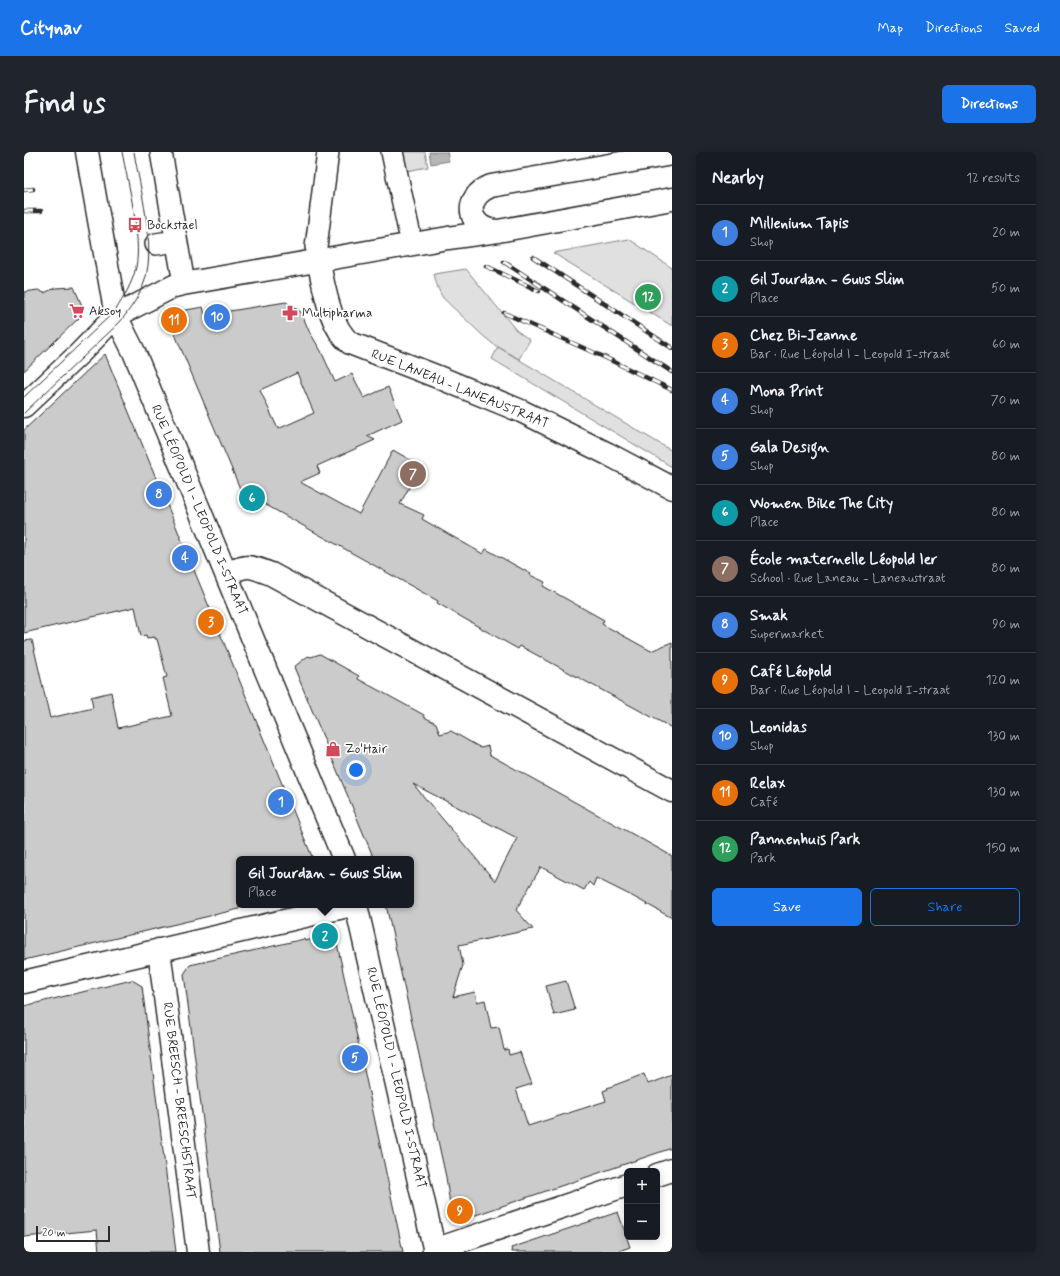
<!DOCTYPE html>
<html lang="en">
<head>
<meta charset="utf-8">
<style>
	body { margin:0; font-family:Mynerve,sans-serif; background:#20242c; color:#f1f3f6 }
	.controls { position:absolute; right:12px; bottom:12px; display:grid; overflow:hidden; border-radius:6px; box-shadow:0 2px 10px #0003 }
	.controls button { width:36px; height:36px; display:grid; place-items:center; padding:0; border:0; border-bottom:1px solid #363941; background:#171b24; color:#f1f3f6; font:20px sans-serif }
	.scale { position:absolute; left:12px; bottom:10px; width:74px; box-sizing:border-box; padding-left:4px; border:2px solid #2b2b2b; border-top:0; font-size:11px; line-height:14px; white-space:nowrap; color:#2b2b2b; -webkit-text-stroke:3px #fff; paint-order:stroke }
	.you { position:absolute; left:332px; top:618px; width:14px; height:14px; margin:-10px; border:3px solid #fff; border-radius:50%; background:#1a73e8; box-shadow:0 0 0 6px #1a73e833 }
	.badge { display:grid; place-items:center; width:26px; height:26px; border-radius:50%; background:#1a73e8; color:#fff; font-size:13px; font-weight:700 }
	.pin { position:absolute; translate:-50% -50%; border:2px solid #fff; box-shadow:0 1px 4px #0006 }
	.popup { position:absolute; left:212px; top:704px; width:178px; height:52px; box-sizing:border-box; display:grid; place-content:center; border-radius:6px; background:#171b24; filter:drop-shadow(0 1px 3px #0005); font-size:13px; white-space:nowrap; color:#9ea1a6 }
	.popup b { font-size:15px; color:#f1f3f6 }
	.popup::after { content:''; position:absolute; left:50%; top:100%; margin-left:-8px; border:8px solid transparent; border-top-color:#171b24 }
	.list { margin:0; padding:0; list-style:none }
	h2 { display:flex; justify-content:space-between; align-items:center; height:52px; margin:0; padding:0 16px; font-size:17px }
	h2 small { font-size:13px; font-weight:400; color:#9ea1a6 }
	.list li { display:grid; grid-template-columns:26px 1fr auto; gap:12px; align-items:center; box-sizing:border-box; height:56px; padding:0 16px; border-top:1px solid #363941 }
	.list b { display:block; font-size:15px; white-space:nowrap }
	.list p { margin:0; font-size:13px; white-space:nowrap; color:#9ea1a6 }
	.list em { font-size:13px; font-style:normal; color:#9ea1a6 }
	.actions { display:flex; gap:8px; padding:12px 16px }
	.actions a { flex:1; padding:9px 0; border:1px solid #1a73e8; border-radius:6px; text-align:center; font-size:14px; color:#1a73e8 }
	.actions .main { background:#1a73e8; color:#fff }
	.map { position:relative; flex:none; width:648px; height:1100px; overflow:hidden; border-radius:6px }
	header { display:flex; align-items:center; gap:24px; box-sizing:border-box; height:56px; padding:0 20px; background:#1a73e8; color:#fff }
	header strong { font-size:19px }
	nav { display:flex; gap:22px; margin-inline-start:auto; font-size:14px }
	.intro { display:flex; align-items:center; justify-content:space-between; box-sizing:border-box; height:96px; padding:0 24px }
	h1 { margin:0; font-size:28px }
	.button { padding:10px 18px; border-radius:6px; background:#1a73e8; color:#fff; font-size:14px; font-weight:700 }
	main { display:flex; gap:24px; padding:0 24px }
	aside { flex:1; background:#171b24; border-radius:6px; box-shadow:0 2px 10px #0003 }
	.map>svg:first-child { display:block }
	.green { fill:#e0e0e0; stroke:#868686 }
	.water { fill:#b6b6b6; stroke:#7e7e7e }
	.building { fill:#cbcbcb; stroke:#2b2b2b; fill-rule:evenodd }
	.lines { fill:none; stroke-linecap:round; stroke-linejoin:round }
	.pedestrian-casing { stroke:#2b2b2b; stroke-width:24 }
	.minor-casing { stroke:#2b2b2b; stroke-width:25 }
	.tertiary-casing { stroke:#2b2b2b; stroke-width:25 }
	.pedestrian { stroke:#fff; stroke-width:21 }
	.minor { stroke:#fff; stroke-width:22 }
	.tertiary { stroke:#fff; stroke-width:22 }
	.tram { stroke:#2b2b2b; stroke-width:1 }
	.rail-casing { stroke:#2b2b2b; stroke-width:4.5 }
	.rail { stroke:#fff; stroke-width:3; stroke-dasharray:9; stroke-linecap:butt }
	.labels { text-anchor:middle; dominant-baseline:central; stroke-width:3.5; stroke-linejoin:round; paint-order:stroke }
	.poi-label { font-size:13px; fill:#2b2b2b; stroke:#fff; text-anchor:start }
	.street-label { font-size:13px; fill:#2b2b2b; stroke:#fff }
</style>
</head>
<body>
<header>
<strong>Citynav</strong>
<nav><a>Map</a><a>Directions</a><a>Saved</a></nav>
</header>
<div class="intro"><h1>Find us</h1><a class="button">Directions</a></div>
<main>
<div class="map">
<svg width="648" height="1100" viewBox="0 0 648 1100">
	<rect width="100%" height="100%" fill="#fff"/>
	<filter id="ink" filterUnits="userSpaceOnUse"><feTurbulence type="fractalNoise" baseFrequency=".025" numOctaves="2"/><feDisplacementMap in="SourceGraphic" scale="8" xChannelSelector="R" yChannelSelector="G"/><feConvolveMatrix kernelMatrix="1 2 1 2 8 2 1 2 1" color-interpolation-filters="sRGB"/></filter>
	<g filter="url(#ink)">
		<!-- green -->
		<path class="green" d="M 373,0 L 401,0 L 404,15 L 377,20 Z
			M 605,87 L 648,116 L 648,174 L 529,101 Z
			M 442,117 L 492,178 L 506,188 L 495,207 L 469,192 L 457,182 L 419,146 C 414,138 412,131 410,122 Z
			M 474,195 L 648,299 L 648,315 L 468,207 Z"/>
		<!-- water -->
		<path class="water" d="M 405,0 L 423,0 L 425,9 L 407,12 Z"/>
		<!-- building -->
		<path class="building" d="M 50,135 L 59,156 L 57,164 L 0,219 L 0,140 L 14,138 L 20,141 L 31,136 Z
			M 262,150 L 277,160 L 285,179 L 297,199 L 311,230 L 328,222 L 340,246 L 364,235 L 378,268 L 343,284 L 351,288 L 293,314 L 296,321 L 276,330 L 335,362 L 369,298 L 397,314 L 376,352 L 400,363 L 398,367 L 459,402 L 462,397 L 507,422 L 506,423 L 521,430 L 519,434 L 580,468 L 578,472 L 627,499 L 648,490 L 648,576 L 496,494 L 494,497 L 462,479 L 413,451 L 414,449 L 217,339 L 150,180 L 142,176 L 151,160 L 179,155 L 181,163 ZM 273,221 L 290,261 L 254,277 L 236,238 Z
			M 81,202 L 289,707 L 215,707 L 215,757 L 0,808 L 0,489 L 8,488 L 26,566 L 69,556 L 67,545 L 87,540 L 94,576 L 148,564 L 139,526 L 143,525 L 133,487 L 131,487 L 131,485 L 123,486 L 122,483 L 117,484 L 111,455 L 0,481 L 0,278 Z
			M 296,502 L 335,524 L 334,527 L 400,563 L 400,565 L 412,571 L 416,582 L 427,579 L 457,596 L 464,594 L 466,603 L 648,704 L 648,766 L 608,744 L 572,726 L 569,734 L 565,730 L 560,738 L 517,715 L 492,758 L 509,777 L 435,793 L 439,813 L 429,845 L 451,840 L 453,850 L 461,848 L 467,876 L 475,875 L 480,898 L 484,897 L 485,903 L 496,900 L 508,932 L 492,937 L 504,974 L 582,949 L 579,939 L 584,937 L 583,936 L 620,922 L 624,932 L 648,923 L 648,996 L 440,1067 L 427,1059 L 422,1025 L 362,753 L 387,753 L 387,707 L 350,707 L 270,515 L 284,504 L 287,505 ZM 389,632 L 493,686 L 471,729 Z
			M 311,782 L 379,1100 L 196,1100 L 160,822 L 166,813 L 280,787 L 281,789 Z
			M 108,828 L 118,834 L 152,1100 L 75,1100 L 73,1078 L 0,1085 L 0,854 Z
			M 542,829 L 551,858 L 530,863 L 522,834 Z
			M 594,1060 L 606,1095 L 592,1100 L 488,1100 L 487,1096 Z"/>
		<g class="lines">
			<defs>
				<path id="pedestrian" d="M 137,0 L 158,120
					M 368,0 L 385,79
					M 132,92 L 152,89
					M 292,95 L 304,0"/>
				<path id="minor" d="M 474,79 C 443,78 438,45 467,34 L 648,2
					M 294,108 C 300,133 305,174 326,191 L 414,225 L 497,259 L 584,302 L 648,336
					M 202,421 C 225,413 224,413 247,422 L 648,639
					M 320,707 L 110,200 L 92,164 L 150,134 L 159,132 L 424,86 L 474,79 L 648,47
					M 332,753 L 411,1100
					M 135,798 L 174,1100
					M 0,830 L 328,753
					M 633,1023 L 648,1018
					M 410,1098 L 603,1033"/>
				<path id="tertiary" d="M 0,254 L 56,201 L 92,164 L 63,0"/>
			</defs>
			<!-- pedestrian casing -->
			<use href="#pedestrian" class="pedestrian-casing"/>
			<!-- minor casing -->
			<use href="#minor" class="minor-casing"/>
			<!-- tertiary casing -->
			<use href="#tertiary" class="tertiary-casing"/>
			<!-- pedestrian -->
			<use href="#pedestrian" class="pedestrian"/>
			<!-- minor -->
			<use href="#minor" class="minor"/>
			<!-- tertiary -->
			<use href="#tertiary" class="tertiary"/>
			<!-- tram -->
			<path class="tram" d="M 0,245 L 91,159 C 100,145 108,132 112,115 C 118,86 104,31 98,0
				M 0,261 L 96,170 C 106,157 116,144 121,128 C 132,92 116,37 110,0"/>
			<defs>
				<path id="rail" d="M 0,38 L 9,37
					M 0,59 L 17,59
					M 509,105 L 648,196
					M 480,110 L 648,220
					M 462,114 L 515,139
					M 480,161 L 580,205 L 648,238"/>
			</defs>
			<!-- rail casing -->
			<use href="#rail" class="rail-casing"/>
			<!-- rail -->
			<use href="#rail" class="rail"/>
		</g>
	</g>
	<!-- icons -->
	<defs>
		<symbol id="bus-bare" viewBox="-9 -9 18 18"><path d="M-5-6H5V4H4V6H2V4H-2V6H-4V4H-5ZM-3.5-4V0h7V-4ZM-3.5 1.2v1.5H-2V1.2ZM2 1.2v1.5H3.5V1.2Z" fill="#d1495b" stroke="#fff" stroke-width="2.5" paint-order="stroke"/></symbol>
		<symbol id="supermarket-bare" viewBox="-9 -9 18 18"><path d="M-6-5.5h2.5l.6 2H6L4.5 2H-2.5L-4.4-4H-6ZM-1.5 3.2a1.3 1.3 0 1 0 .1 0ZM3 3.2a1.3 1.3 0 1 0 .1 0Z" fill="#d1495b" stroke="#fff" stroke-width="2.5" paint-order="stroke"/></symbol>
		<symbol id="pharmacy-bare" viewBox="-9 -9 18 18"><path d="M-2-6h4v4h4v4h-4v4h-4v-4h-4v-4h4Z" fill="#d1495b" stroke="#fff" stroke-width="2.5" paint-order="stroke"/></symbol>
		<symbol id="shop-bare" viewBox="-9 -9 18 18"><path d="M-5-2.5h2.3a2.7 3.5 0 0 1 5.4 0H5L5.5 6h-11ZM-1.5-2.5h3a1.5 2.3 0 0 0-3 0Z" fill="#d1495b" stroke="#fff" stroke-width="2.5" paint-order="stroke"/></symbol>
	</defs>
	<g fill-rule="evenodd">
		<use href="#bus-bare" x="100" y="62" width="22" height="22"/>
		<use href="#supermarket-bare" x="42" y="148" width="22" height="22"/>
		<use href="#pharmacy-bare" x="255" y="150" width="22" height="22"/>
		<use href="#shop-bare" x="298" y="586" width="22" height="22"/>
	</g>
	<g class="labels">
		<!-- poi labels -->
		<g class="poi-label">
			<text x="123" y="73">Bockstael</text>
			<text x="65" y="159">Aksoy</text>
			<text x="278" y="161">Multipharma</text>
			<text x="321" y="597">Zo'Hair</text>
		</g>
		<!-- street labels -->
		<g class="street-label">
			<text transform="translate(436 237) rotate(22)">RUE LANEAU - LANEAUSTRAAT</text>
			<text transform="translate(175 358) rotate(67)">RUE LÉOPOLD I - LEOPOLD I-STRAAT</text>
			<text transform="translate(372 926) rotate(77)">RUE LÉOPOLD I - LEOPOLD I-STRAAT</text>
			<text transform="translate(155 949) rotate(83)">RUE BREESCH - BREESCHSTRAAT</text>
		</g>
	</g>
</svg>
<div class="controls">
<button>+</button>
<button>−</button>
</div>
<div class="scale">20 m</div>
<div class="you"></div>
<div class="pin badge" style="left:257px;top:650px;background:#3f7fe0">1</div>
<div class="pin badge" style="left:301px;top:784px;background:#0f9aa8">2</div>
<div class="popup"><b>Gil Jourdan - Guus Slim</b>Place</div>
<div class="pin badge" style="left:187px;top:470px;background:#e8710a">3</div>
<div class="pin badge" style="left:161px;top:406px;background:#3f7fe0">4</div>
<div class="pin badge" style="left:331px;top:906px;background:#3f7fe0">5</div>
<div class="pin badge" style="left:228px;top:346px;background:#0f9aa8">6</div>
<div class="pin badge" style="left:389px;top:322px;background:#8d6e63">7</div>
<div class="pin badge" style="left:135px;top:342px;background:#3f7fe0">8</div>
<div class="pin badge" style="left:436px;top:1059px;background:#e8710a">9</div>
<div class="pin badge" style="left:193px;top:165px;background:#3f7fe0">10</div>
<div class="pin badge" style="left:150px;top:168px;background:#e8710a">11</div>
<div class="pin badge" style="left:624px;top:145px;background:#2e9e5b">12</div>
</div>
<aside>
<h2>Nearby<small>12 results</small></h2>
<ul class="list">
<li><span class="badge" style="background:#3f7fe0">1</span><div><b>Millenium Tapis</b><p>Shop</p></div><em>20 m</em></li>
<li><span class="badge" style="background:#0f9aa8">2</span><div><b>Gil Jourdan - Guus Slim</b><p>Place</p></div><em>50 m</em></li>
<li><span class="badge" style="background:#e8710a">3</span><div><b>Chez Bi-Jeanne</b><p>Bar · Rue Léopold I - Leopold I-straat</p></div><em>60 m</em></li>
<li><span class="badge" style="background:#3f7fe0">4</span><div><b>Mona Print</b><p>Shop</p></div><em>70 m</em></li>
<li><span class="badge" style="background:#3f7fe0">5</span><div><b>Gala Design</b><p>Shop</p></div><em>80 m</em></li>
<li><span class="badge" style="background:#0f9aa8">6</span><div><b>Women Bike The City</b><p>Place</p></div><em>80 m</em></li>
<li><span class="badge" style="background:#8d6e63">7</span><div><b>École maternelle Léopold Ier</b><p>School · Rue Laneau - Laneaustraat</p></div><em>80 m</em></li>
<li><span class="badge" style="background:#3f7fe0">8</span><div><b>Smak</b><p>Supermarket</p></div><em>90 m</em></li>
<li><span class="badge" style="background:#e8710a">9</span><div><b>Café Léopold</b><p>Bar · Rue Léopold I - Leopold I-straat</p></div><em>120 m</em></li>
<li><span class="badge" style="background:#3f7fe0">10</span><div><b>Leonidas</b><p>Shop</p></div><em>130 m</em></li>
<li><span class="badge" style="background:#e8710a">11</span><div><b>Relax</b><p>Café</p></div><em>130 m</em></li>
<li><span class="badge" style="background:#2e9e5b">12</span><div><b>Pannenhuis Park</b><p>Park</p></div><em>150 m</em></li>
</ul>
<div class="actions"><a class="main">Save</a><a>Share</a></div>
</aside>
</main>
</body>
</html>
